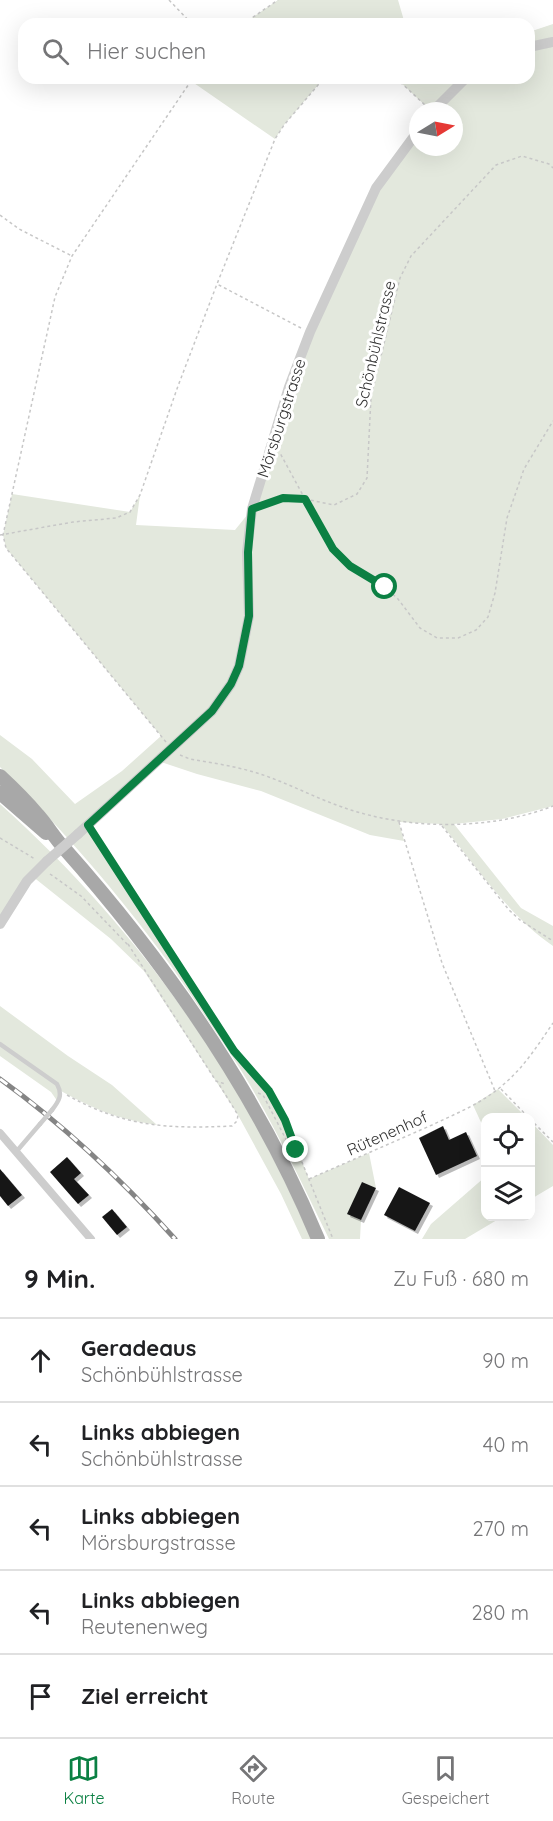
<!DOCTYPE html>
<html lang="de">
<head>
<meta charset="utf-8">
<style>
	body { margin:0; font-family:Quicksand,sans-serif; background:#f6f6f6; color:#202124 }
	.controls { position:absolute; right:18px; bottom:18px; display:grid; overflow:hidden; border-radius:12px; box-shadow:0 6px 24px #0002 }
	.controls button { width:54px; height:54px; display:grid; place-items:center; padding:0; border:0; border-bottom:2px solid #e0e0e0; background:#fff; color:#202124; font:30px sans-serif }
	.compass { position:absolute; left:409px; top:102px; width:54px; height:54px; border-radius:50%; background:#fff; box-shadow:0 6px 24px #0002; rotate:80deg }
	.stop { position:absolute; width:18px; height:18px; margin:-14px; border:4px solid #0b8043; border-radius:50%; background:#fff }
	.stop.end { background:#0b8043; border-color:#fff; box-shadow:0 2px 6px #0008 }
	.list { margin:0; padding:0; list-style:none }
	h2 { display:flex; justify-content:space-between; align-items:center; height:78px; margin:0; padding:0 24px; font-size:26px }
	h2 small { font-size:20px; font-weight:400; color:#757577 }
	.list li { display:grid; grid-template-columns:39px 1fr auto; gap:18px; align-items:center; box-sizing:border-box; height:84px; padding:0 24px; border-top:2px solid #e0e0e0 }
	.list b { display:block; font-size:22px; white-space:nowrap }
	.list p { margin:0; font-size:20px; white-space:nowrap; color:#757577 }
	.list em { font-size:20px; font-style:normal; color:#757577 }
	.icon { flex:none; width:33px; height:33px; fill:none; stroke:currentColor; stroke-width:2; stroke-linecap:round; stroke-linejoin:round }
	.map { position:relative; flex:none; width:553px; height:1239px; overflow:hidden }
	.search { position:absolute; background:#fff; box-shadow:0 6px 24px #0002; left:18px; right:18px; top:18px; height:66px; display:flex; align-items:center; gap:15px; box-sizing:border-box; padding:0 21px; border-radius:18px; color:#757577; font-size:22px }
	.sheet { height:498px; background:#fff }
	nav { display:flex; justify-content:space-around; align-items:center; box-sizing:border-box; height:84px; border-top:2px solid #e0e0e0; background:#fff; font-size:16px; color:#757577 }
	nav a { display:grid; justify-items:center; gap:3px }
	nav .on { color:#0b8043 }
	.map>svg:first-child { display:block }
	.green { fill:#e3e8dd }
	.building { fill:#171717; filter:url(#shadow) }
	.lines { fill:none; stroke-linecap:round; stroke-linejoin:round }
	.path { stroke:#c7c7c7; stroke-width:1.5; stroke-dasharray:3 3; stroke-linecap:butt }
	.service { stroke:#cdcdcd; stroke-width:4.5 }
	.minor { stroke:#cdcdcd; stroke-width:8 }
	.tertiary { stroke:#cdcdcd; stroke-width:10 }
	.primary { stroke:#a8a8a8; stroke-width:14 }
	.rail-casing { stroke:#858585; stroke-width:5 }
	.rail { stroke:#fff; stroke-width:3; stroke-dasharray:9; stroke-linecap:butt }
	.service-bridge { stroke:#cdcdcd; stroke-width:4.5 }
	.tertiary-bridge { stroke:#cdcdcd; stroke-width:10 }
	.route { stroke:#0b8043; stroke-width:8 }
	.labels { text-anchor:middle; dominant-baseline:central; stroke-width:6; stroke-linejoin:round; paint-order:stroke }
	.street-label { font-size:16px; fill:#303030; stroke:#fff }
</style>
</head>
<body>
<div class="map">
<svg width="553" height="1239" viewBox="0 0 553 1239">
	<defs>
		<filter id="shadow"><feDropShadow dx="3" dy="3" stdDeviation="0" flood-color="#0004"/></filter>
	</defs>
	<rect width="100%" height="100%" fill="#fff"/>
	<!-- green -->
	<path class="green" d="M 278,0 L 398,0 L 405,24 L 243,24 Z
		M 553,24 L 553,806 L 502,819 L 454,824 L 521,908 L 553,926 L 553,946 C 507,914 477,867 441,824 L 399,822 L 404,841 L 370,835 L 261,791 L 197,774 L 158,761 L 88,825 L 234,1051 L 269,1091 L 285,1120 L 309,1179 L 369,1153 L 376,1188 L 362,1182 L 348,1214 L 361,1220 L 360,1239 L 329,1239 C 304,1187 279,1135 250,1085 C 236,1061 220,1039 205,1016 C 147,926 76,843 0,767 L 0,735 L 32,759 L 75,804 L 122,771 L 161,736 L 6,548 L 3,535 L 12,494 L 130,512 L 140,495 L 136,525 L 235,530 L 252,509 L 289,387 L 376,188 L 418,131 L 418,147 L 454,147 L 454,111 L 431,111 L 396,78 L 529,78 L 529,32 Z
		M 193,78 L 324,78 L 284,125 L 275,139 L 191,81 Z
		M 0,804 C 134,924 241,1073 311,1239 L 302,1239 L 281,1194 L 238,1115 L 144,971 L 111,939 L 32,876 L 0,924 Z
		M 0,1006 L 68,1056 L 112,1085 L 157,1125 C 117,1119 96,1110 61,1091 L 58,1102 L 51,1092 L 0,1056 Z
		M 498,1089 L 526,1117 L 486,1118 L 485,1131 L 473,1105 Z
		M 531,1122 L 553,1145 L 553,1186 L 531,1199 Z
		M 485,1177 L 486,1216 L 502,1217 L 465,1239 L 422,1239 L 431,1224 Z"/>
	<!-- building -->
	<path class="building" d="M 443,1126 L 449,1140 L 466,1132 L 477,1156 L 436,1175 L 419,1138 Z
		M 67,1157 L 81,1173 L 74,1179 L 89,1195 L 78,1204 L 50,1172 Z
		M 0,1169 L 22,1195 L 8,1206 L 0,1196 Z
		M 362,1182 L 376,1188 L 361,1220 L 347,1214 Z
		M 399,1187 L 430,1203 L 415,1231 L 384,1215 Z
		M 112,1209 L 127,1227 L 117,1235 L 102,1217 Z"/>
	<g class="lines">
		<!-- path -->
		<path class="path" d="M 169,0 L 192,24
			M 243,24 L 278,0
			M 396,78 L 426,106
			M 0,215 L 19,229 L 72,256
			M 301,328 L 217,284 L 275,139 L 284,125 L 324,78
			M 305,499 L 334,505 L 357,494 L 367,478 L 371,397 L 400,278 L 411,256 L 496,165 L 522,156 L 549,164 L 553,168
			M 305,500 L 333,549 L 350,566 L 385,587 L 398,599 L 420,628 L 437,638 L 458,638 L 476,630 L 488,617 L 495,593 L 507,518 L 524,469 L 553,421
			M 264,505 L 283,498 L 305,499 L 280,453
			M 0,535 L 73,522 L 116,518 L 130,512 L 140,495 L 178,386 L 217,284
			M 166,742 L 6,548 L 3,535 L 55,297 L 72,256 L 193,78
			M 180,755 L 190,759 C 212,763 235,766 257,773 C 286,782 313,797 342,807 C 406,830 489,831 553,806
			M 399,822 L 442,963 L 495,1091
			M 442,826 L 509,910 L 520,920 L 553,941
			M 93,834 L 234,1051 L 269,1091 L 285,1120 L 333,1239
			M 0,838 L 35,859
			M 50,874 L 81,896 L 128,945
			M 128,944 L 216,1081 L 225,1084
			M 501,1089 L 529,1118
			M 258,1093 L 263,1095 L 291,1149 L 295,1149
			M 67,1095 C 124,1127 168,1129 232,1126 L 237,1121 L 238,1115 L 217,1081
			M 530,1119 L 553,1142
			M 309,1179 C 350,1161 391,1143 432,1125 C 457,1113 483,1103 504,1084 C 524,1067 538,1045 553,1023"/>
		<!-- service -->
		<path class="service" d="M 0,1044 L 57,1084 C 63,1095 59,1101 52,1110
			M 16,1152 L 40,1124"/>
		<!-- minor -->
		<path class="minor" d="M 0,1133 L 91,1239"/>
		<!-- tertiary -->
		<path class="tertiary" d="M 529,47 L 553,42
			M 433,111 L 466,78
			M 78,834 L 212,711 L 231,684 L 239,666 L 249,616 L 247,552 L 252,509 L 289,387 L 310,332 L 376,188 L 418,131
			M 0,924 L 27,881 L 47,861"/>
		<!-- primary -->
		<path class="primary" d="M 0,776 C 13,788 26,801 38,815 C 47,825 54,837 63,847 C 167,964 258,1094 318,1239
			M 0,793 L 46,833"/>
		<defs>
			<path id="rail" d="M 0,1079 C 65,1126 122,1180 175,1239"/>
		</defs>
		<!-- rail casing -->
		<use href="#rail" class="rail-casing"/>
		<!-- rail -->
		<use href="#rail" class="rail"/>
		<!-- service-bridge -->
		<path class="service-bridge" d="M 40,1124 L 52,1110"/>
		<!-- tertiary-bridge -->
		<path class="tertiary-bridge" d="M 47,861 L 78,834"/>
	</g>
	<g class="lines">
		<!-- route -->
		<path class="route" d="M 296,1150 L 285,1120 L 269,1091 L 234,1051 L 88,825 L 212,711 L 231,684 L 239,666 L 249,616 L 248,552 L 252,509 L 283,498 L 305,499 L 333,549 L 350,566 L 385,587"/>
	</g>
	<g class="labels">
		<!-- street labels -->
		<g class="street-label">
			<text transform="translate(375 344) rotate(-77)">Schönbühlstrasse</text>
			<text transform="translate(281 418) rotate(-72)">Mörsburgstrasse</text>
			<text transform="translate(387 1133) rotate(-24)">Rütenenhof</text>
		</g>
	</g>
</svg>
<div class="controls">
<button><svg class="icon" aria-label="locate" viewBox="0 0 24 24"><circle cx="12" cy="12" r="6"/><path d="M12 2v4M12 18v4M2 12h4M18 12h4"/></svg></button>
<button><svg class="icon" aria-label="layers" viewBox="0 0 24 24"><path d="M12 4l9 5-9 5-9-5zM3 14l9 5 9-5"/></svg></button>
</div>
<svg class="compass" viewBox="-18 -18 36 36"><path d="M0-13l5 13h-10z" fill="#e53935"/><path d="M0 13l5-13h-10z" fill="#757577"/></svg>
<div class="stop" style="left:385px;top:587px"></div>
<div class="stop end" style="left:296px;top:1150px"></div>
<div class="search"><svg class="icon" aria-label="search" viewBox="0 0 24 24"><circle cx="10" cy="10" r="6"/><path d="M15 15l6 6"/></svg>Hier suchen</div>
</div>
<section class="sheet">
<h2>9 Min.<small>Zu Fuß · 680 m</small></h2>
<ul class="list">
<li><svg class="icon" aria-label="ahead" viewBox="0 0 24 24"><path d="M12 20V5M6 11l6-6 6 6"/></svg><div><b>Geradeaus</b><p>Schönbühlstrasse</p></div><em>90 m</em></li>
<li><svg class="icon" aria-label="left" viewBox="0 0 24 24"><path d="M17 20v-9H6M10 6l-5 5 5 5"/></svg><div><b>Links abbiegen</b><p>Schönbühlstrasse</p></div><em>40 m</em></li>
<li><svg class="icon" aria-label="left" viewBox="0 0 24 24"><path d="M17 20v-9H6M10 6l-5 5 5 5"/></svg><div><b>Links abbiegen</b><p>Mörsburgstrasse</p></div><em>270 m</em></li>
<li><svg class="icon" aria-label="left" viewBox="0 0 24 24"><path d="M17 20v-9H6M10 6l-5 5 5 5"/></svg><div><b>Links abbiegen</b><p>Reutenenweg</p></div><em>280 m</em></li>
<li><svg class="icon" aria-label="arrive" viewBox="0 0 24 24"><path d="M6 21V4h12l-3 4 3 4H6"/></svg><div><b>Ziel erreicht</b></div></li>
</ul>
</section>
<nav>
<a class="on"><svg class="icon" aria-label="map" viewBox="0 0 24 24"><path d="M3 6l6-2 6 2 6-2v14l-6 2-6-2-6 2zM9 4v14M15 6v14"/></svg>Karte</a>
<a><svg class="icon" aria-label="directions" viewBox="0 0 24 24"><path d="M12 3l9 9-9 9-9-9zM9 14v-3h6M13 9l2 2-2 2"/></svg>Route</a>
<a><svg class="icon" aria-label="saved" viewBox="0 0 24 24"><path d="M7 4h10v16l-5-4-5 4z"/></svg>Gespeichert</a>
</nav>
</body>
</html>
